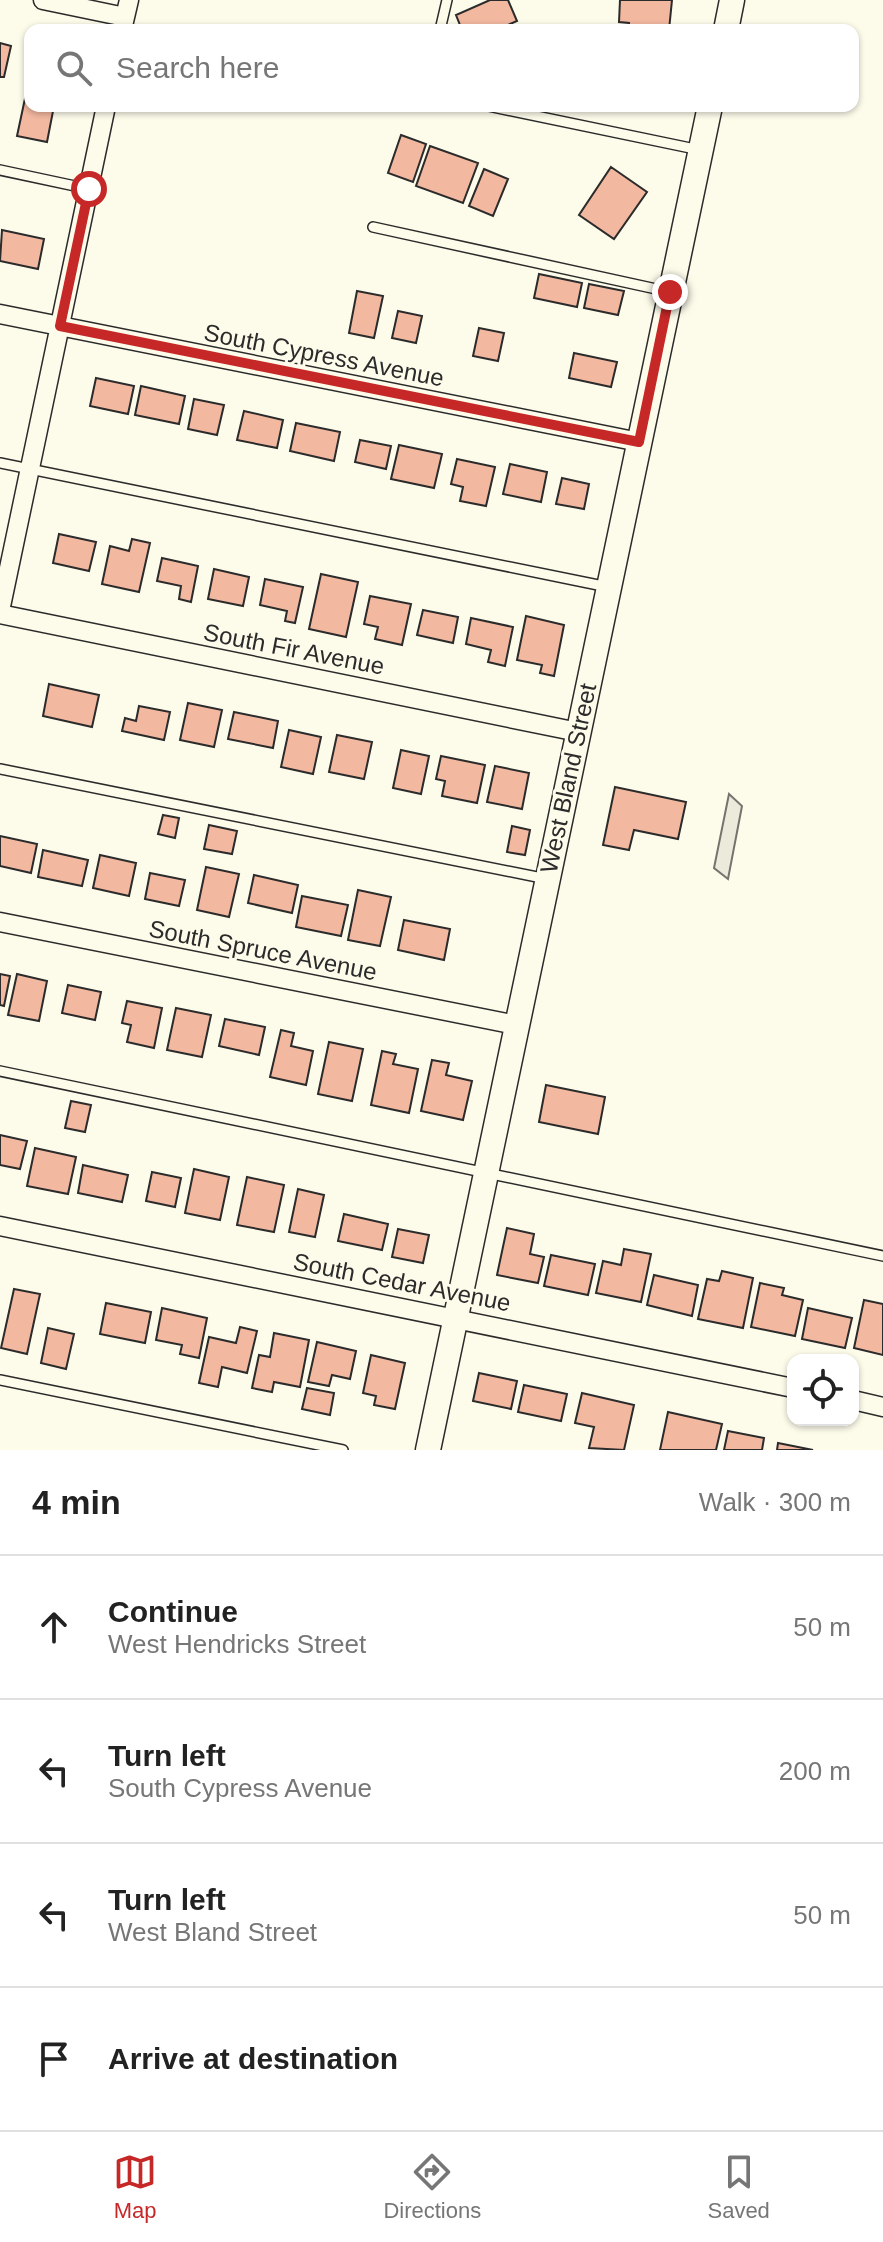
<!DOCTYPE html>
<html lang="en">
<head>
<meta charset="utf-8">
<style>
	body { margin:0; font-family:Helvetica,sans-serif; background:#f2f2f2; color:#222 }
	.controls { position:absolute; right:24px; bottom:24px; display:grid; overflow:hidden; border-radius:16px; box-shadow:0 2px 6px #0004 }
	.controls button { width:72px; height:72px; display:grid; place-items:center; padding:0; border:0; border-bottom:2px solid #e0e0e0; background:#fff; color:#222; font:40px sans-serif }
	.stop { position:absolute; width:24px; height:24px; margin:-18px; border:6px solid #c62828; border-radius:50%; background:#fff }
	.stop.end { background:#c62828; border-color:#fff; box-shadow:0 2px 8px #0008 }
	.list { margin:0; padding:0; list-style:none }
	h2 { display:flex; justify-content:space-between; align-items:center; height:104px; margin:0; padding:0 32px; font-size:34px }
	h2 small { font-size:26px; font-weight:400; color:#767676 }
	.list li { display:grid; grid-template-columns:52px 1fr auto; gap:24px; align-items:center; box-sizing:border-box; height:144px; padding:0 32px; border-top:2px solid #e0e0e0 }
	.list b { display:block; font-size:30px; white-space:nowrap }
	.list p { margin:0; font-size:26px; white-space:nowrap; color:#767676 }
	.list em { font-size:26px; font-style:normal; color:#767676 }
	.icon { flex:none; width:44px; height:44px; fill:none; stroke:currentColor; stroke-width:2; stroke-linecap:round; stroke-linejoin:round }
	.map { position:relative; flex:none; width:883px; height:1450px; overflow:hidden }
	.search { position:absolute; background:#fff; box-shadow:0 2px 6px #0004; left:24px; right:24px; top:24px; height:88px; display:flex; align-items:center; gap:20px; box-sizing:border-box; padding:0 28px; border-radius:16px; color:#767676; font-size:30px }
	.sheet { height:680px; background:#fff }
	nav { display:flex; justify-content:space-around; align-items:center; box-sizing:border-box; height:112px; border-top:2px solid #e0e0e0; background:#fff; font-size:22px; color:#767676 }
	nav a { display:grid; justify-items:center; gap:4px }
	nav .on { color:#c62828 }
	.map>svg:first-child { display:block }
	.parking { fill:#eceadb; stroke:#74746e; stroke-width:2 }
	.building { fill:#f2b8a0; stroke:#2b2b2b; stroke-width:2 }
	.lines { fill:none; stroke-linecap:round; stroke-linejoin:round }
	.lane-casing { stroke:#2b2b2b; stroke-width:12 }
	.street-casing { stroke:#2b2b2b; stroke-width:21 }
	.secondary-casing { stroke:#2b2b2b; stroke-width:27 }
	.lane { stroke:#fdfbea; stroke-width:9 }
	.street { stroke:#fdfbea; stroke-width:18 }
	.secondary { stroke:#fdfbea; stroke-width:24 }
	.route { stroke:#c62828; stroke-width:10 }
	.labels { text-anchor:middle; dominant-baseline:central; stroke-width:6; stroke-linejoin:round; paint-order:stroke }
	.street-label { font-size:24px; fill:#2b2b2b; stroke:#fdfbea }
</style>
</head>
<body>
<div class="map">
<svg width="883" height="1450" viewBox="0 0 883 1450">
	<rect width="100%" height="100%" fill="#fdfbea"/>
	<!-- parking -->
	<path class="parking" d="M 729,794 L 742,806 L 728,879 L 714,868 Z"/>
	<!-- building -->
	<path class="building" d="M 490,0 L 508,0 L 517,21 L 496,30 L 462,30 L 456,15 Z
		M 620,0 L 672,0 L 669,30 L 629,30 L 629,23 L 619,22 Z
		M 0,43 L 11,46 L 4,77 L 0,77 Z
		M 30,75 L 30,106 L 54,106 L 47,142 L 17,136 Z
		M 401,135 L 426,144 L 413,182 L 388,173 Z
		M 430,146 L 478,163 L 463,203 L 416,186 Z
		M 611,167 L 647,192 L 614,239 L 579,215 Z
		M 484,169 L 508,179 L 493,216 L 469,206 Z
		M 2,230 L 44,239 L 38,269 L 0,261 Z
		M 539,274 L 582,283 L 577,307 L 534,298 Z
		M 589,284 L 624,291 L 618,315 L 584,308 Z
		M 357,291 L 383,296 L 374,338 L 349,333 Z
		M 398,311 L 422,316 L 416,343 L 392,338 Z
		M 479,328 L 504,333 L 498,361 L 473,356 Z
		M 574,353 L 617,362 L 611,387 L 569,378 Z
		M 96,378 L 134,386 L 128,414 L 90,406 Z
		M 141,386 L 185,396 L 179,424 L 135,415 Z
		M 194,399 L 224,405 L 217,435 L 188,429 Z
		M 244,411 L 283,420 L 277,448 L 237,440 Z
		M 296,423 L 340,432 L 334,461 L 290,451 Z
		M 360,440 L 391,446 L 386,469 L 355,462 Z
		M 399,445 L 442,454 L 434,488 L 391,479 Z
		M 457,459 L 495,467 L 486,506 L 460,501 L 463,487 L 451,484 Z
		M 510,464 L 547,472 L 541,502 L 503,494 Z
		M 562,478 L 589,484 L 584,509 L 556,504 Z
		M 59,534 L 96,542 L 89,571 L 53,563 Z
		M 132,539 L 150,543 L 139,592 L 102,584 L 110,546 L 129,551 Z
		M 162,558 L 198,566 L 191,602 L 179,599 L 181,586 L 157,581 Z
		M 214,569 L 249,577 L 243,606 L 208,599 Z
		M 321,574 L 358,582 L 346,637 L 309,629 Z
		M 265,579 L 303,587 L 295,623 L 285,621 L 287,611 L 260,605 Z
		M 370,596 L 411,604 L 402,645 L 375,639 L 378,627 L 364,624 Z
		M 423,610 L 458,617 L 453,643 L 417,635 Z
		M 526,616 L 564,625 L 554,676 L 540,673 L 542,665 L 517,660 Z
		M 471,618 L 513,627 L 505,666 L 488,662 L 491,650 L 466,644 Z
		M 49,684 L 99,695 L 92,727 L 43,716 Z
		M 188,703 L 222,710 L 214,747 L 180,740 Z
		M 139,706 L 170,712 L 164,740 L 122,731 L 125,718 L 136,721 Z
		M 234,712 L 278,721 L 273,748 L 228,739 Z
		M 289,730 L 321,737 L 313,774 L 281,767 Z
		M 337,735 L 372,742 L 364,779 L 329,772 Z
		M 401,750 L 429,756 L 421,794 L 393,788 Z
		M 441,756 L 485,765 L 477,803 L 442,796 L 445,781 L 436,779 Z
		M 495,766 L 529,773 L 522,809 L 487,802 Z
		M 615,787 L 686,802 L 678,839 L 634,830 L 629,850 L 603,845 Z
		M 163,815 L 179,818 L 175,838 L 158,834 Z
		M 209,825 L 237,831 L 232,854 L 204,849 Z
		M 512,826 L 530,830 L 525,855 L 507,852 Z
		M 0,836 L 37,844 L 31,873 L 0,866 Z
		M 43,850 L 88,860 L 82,886 L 38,877 Z
		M 100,855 L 136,863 L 129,896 L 93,888 Z
		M 206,867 L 239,874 L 229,917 L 197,910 Z
		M 150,873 L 185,880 L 179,906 L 145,899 Z
		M 254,875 L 298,885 L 292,913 L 248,903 Z
		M 358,890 L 391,897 L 380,946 L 348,940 Z
		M 302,896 L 348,905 L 341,936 L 296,927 Z
		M 404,920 L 450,929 L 444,960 L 398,950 Z
		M 0,974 L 10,976 L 4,1006 L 0,1005 Z
		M 17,974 L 47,981 L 39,1021 L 8,1015 Z
		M 68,985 L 101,992 L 95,1020 L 62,1013 Z
		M 127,1001 L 162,1008 L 154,1048 L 127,1042 L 131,1025 L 122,1023 Z
		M 176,1008 L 211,1015 L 202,1057 L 167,1050 Z
		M 225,1019 L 265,1027 L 259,1055 L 219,1046 Z
		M 281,1030 L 294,1033 L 291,1046 L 313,1051 L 306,1085 L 270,1077 Z
		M 329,1042 L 363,1049 L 352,1101 L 318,1094 Z
		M 382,1051 L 396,1054 L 393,1064 L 418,1069 L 409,1113 L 371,1105 Z
		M 432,1060 L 449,1063 L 446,1075 L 472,1081 L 463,1120 L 421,1111 Z
		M 546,1085 L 605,1097 L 598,1134 L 539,1122 Z
		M 71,1101 L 91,1105 L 85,1132 L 65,1128 Z
		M 0,1135 L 27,1141 L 20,1169 L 0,1165 Z
		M 35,1148 L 76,1157 L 68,1194 L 27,1186 Z
		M 83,1165 L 128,1175 L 122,1202 L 78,1193 Z
		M 194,1169 L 229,1177 L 220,1220 L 185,1213 Z
		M 152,1172 L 181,1178 L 175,1207 L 146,1201 Z
		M 247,1177 L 284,1185 L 274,1232 L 237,1225 Z
		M 298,1189 L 324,1195 L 315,1237 L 289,1232 Z
		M 344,1214 L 388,1224 L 382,1250 L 338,1241 Z
		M 507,1228 L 534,1234 L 530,1254 L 544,1257 L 538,1283 L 497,1275 Z
		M 398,1229 L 429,1235 L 423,1263 L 392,1257 Z
		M 624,1249 L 651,1254 L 641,1302 L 596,1293 L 603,1261 L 621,1265 Z
		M 551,1255 L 595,1264 L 588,1295 L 544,1286 Z
		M 722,1271 L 753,1278 L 743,1328 L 698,1319 L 707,1279 L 719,1281 Z
		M 654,1275 L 698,1285 L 692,1316 L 647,1305 Z
		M 760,1283 L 784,1288 L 782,1295 L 803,1300 L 795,1336 L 751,1327 Z
		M 14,1289 L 40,1294 L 27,1354 L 1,1348 Z
		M 864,1300 L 883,1304 L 883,1355 L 854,1348 Z
		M 106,1303 L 151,1312 L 145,1343 L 100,1334 Z
		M 162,1308 L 207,1318 L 199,1358 L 180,1354 L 182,1345 L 156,1340 Z
		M 808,1308 L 852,1318 L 845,1348 L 802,1339 Z
		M 240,1327 L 257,1331 L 247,1373 L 222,1367 L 218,1387 L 199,1383 L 209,1337 L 236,1343 Z
		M 48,1328 L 74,1334 L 66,1369 L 41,1363 Z
		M 274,1333 L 309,1340 L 300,1387 L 274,1382 L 272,1392 L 252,1388 L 259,1355 L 270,1357 Z
		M 317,1342 L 356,1351 L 350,1379 L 332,1375 L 329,1386 L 308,1382 Z
		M 371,1355 L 405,1363 L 395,1409 L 374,1405 L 376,1396 L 363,1393 Z
		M 479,1373 L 517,1381 L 511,1409 L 473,1401 Z
		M 524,1385 L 567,1394 L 561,1421 L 518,1412 Z
		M 307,1388 L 334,1393 L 330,1415 L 302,1409 Z
		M 582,1393 L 634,1405 L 624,1450 L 589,1448 L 594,1427 L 575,1423 Z
		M 668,1412 L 722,1424 L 716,1450 L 660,1450 Z
		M 728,1431 L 764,1438 L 762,1450 L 724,1450 Z
		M 778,1443 L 813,1450 L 777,1450 Z"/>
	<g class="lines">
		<defs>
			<path id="lane" d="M 440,30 L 447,0
				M 488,106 L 700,150
				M 0,170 L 89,189
				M 373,227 L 670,292
				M 0,463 L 608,587
				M 0,769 L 547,879
				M 0,1071 L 883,1256
				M 0,1380 L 343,1450"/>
			<path id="street" d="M 43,0 L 125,17
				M 122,30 L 129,0
				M 0,314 L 639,442
				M 0,611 L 106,106
				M 0,614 L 578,732
				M 0,922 L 516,1025
				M 0,1226 L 793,1388
				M 853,1400 L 883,1407"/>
			<path id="secondary" d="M 726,30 L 732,0
				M 428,1450 L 710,106"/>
		</defs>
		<!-- lane casing -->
		<use href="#lane" class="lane-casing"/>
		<!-- street casing -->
		<use href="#street" class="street-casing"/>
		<!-- secondary casing -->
		<use href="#secondary" class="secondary-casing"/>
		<!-- lane -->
		<use href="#lane" class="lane"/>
		<!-- street -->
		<use href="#street" class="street"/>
		<!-- secondary -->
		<use href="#secondary" class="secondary"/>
	</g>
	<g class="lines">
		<!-- route -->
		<path class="route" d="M 89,189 L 60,326 L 639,442 L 670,292"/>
	</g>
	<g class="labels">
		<!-- street labels -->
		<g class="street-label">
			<text transform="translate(324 355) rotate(11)">South Cypress Avenue</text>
			<text transform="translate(294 649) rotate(11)">South Fir Avenue</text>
			<text transform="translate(568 778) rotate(-78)">West Bland Street</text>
			<text transform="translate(263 950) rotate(11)">South Spruce Avenue</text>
			<text transform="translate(402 1282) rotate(11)">South Cedar Avenue</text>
		</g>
	</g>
</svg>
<div class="controls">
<button><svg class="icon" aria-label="locate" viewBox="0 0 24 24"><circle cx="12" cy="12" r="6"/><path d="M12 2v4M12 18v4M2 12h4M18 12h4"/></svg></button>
</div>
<div class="stop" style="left:89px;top:189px"></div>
<div class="stop end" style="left:670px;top:292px"></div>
<div class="search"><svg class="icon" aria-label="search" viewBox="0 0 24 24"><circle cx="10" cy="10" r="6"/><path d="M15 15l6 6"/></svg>Search here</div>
</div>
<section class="sheet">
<h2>4 min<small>Walk · 300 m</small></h2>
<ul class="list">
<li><svg class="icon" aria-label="ahead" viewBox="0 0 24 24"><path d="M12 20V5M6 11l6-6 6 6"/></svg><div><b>Continue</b><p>West Hendricks Street</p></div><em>50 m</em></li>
<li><svg class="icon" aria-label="left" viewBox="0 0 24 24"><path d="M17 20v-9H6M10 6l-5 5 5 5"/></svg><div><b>Turn left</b><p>South Cypress Avenue</p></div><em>200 m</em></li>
<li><svg class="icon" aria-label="left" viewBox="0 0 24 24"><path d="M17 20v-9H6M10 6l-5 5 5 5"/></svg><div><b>Turn left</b><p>West Bland Street</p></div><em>50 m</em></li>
<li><svg class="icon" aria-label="arrive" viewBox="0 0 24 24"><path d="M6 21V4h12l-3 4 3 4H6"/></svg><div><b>Arrive at destination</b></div></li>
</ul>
</section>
<nav>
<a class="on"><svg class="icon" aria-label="map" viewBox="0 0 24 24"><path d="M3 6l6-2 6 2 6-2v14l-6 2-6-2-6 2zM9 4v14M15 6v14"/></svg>Map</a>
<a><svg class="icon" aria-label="directions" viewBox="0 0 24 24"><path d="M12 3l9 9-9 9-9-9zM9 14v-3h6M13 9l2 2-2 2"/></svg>Directions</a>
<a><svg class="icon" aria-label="saved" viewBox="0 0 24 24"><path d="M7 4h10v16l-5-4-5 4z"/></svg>Saved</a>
</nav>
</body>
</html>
